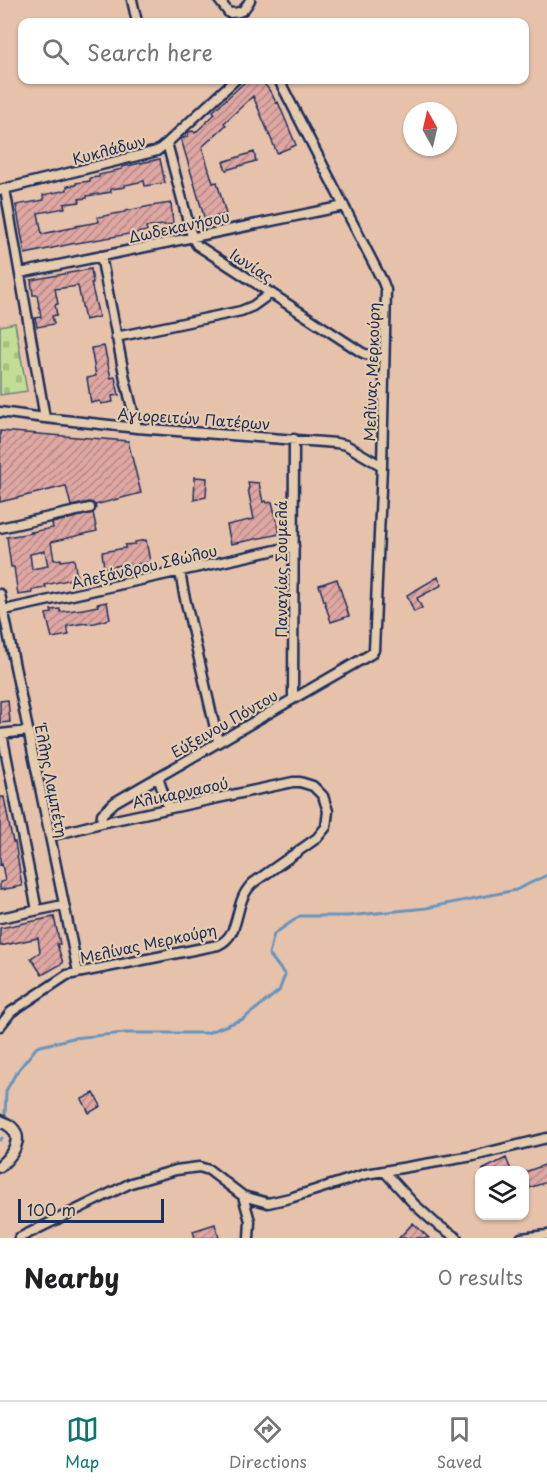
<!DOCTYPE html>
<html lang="en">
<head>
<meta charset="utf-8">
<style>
	body { margin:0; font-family:"Playpen Sans",sans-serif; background:#f2f2f2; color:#202124 }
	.controls { position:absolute; right:18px; bottom:18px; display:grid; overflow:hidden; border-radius:12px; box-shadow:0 2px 4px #0004 }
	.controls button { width:54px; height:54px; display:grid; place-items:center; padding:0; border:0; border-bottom:2px solid #e0e0e0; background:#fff; color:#202124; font:30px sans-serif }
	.compass { position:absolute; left:403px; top:102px; width:54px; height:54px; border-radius:50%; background:#fff; box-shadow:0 2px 4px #0004; rotate:352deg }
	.scale { position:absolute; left:18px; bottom:15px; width:146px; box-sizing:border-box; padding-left:6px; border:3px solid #1b2f5e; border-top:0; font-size:16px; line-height:21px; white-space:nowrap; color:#1b2f5e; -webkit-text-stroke:4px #e6cbad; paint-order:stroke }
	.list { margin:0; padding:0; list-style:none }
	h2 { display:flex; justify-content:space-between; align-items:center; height:78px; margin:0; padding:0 24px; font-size:26px }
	h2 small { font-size:20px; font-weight:400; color:#757577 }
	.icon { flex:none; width:33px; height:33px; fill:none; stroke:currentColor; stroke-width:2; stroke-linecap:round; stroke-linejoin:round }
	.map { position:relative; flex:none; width:547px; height:1238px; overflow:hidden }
	.search { position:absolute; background:#fff; box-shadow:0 2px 4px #0004; left:18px; right:18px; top:18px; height:66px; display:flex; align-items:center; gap:15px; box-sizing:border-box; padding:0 21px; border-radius:12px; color:#757577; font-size:22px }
	.sheet { height:162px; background:#fff }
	nav { display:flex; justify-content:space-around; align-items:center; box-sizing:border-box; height:84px; border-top:2px solid #e0e0e0; background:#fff; font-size:16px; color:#757577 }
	nav a { display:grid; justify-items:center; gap:3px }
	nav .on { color:#0f766e }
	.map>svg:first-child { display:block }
	.cemetery { fill:url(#cemetery-stones); stroke:#6e867a; stroke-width:1.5 }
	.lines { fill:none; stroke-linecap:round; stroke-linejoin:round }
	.stream { stroke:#6895bd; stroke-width:3 }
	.building { fill:url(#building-hatch); stroke:#1b2f5e; stroke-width:1.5; fill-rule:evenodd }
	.minor-casing { stroke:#1b2f5e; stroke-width:13 }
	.tertiary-casing { stroke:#1b2f5e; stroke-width:15 }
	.minor { stroke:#e6cbad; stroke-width:8 }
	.tertiary { stroke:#e6cbad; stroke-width:10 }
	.labels { text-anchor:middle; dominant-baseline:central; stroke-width:4.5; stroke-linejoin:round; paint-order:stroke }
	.street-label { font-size:15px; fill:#1b2f5e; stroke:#e6cbad }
</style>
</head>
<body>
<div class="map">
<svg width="547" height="1238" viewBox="0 0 547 1238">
	<defs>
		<pattern id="cemetery-stones" width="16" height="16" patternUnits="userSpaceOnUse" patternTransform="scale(1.5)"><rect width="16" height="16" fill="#c2de95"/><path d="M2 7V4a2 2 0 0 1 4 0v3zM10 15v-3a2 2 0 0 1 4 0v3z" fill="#a6bf83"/></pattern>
		<pattern id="building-hatch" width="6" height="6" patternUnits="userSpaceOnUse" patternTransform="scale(1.5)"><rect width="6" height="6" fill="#dfa7a2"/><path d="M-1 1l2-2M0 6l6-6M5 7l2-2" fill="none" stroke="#b48887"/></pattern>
	</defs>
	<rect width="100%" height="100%" fill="#e6c2ab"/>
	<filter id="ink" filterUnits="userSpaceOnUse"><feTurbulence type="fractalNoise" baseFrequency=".0167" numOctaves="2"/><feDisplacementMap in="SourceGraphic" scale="12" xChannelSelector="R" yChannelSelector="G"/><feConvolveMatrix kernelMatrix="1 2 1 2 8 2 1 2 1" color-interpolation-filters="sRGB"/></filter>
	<g filter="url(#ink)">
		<!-- cemetery -->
		<path class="cemetery" d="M 15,323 L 27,391 L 0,395 L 0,326 Z"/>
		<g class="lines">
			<!-- stream -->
			<path class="stream" d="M 5,1117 L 6,1091 L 16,1073 L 37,1047 L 73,1038 L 125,1033 L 207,1033 L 243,1019 L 279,991 L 285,975 L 269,954 L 274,934 L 300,916 L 348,916 L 426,908 L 516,890 L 547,875
				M 0,1140 L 2,1138"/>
		</g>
		<!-- building -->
		<path class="building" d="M 242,80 L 262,80 L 272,94 L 276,103 L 278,102 L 296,145 L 277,153 L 253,96 L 224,123 L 226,125 L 202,147 L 213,183 L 217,182 L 226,214 L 205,220 L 181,139 L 188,136 L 188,132 L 193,131 L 195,133 L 215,114 L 213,111 L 244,83 Z
			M 254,152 L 256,161 L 226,170 L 223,162 Z
			M 160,159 L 165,183 L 145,186 L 144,181 L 125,185 L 125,187 L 111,189 L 111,192 L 87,196 L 87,198 L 79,199 L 80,202 L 64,204 L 65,208 L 38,213 L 42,234 L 76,227 L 76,226 L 99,222 L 98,217 L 125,212 L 125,211 L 151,206 L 171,203 L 173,224 L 146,227 L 147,231 L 71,244 L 25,254 L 16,205 L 44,200 L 43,195 L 67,190 L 67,186 L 76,185 L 76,183 L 90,181 L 90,178 L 99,177 L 99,175 L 113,172 L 113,171 L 122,169 L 122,167 Z
			M 91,269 L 93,283 L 91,283 L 99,317 L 85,320 L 78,286 L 55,289 L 58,304 L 55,305 L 57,315 L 52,316 L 54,324 L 37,327 L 35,318 L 41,317 L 37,295 L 33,295 L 31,280 Z
			M 104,346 L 111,378 L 115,377 L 119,395 L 112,396 L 113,402 L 101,404 L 100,401 L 91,403 L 87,378 L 96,376 L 91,348 Z
			M 0,431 L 128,441 L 141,493 L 95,505 L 89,502 L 71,506 L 66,486 L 0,502 Z
			M 195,477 L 207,478 L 206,497 L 194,500 Z
			M 248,482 L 259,483 L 263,502 L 266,501 L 267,503 L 272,502 L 280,534 L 231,544 L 227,525 L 254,519 L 248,489 L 249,488 Z
			M 93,513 L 97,531 L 51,542 L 54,560 L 61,559 L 61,561 L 74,559 L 77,578 L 45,585 L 46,588 L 32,590 L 32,593 L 18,595 L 14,567 L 11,567 L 7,537 L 32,533 L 31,532 L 53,528 L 52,523 ZM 45,551 L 48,566 L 32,569 L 30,554 Z
			M 146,540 L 150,562 L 128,566 L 128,564 L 104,568 L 102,552 L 125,548 L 125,545 L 135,544 L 135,542 Z
			M 438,577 L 442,585 L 417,598 L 422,608 L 414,612 L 407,595 Z
			M 337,579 L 349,616 L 331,622 L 319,585 Z
			M 107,602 L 110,619 L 95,623 L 86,624 L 86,623 L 67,626 L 69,635 L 52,638 L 46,614 L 52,613 L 51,610 L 60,609 L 60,612 L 83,609 L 98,606 L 97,604 Z
			M 8,700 L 10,722 L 0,723 L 0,701 Z
			M 0,797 L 4,797 L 10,829 L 13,842 L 15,842 L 22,886 L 0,890 L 0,882 L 5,881 L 2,864 L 0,865 Z
			M 54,917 L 60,944 L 57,944 L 63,963 L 42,975 L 31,958 L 40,952 L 38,938 L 0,946 L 0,928 Z
			M 94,1093 L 101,1106 L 89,1113 L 82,1099 Z
			M 506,1158 L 511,1170 L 482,1170 Z
			M 547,1164 L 547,1182 L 529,1188 L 525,1172 Z
			M 413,1223 L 429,1238 L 399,1238 Z
			M 215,1224 L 219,1238 L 195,1238 L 193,1231 Z"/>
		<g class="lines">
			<defs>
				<path id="minor" d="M 132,0 L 137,22
					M 219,0 L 229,13 C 242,13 244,11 250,0
					M 167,143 L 192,237 L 197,245 L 361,352 L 365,354 L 384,358
					M 5,189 L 45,418
					M 0,190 L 157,151 L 167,143 L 235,80
					M 101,256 L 125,379 L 137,428
					M 20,273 L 344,206
					M 116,337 L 241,311 L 253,306 L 271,293
					M 0,412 L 45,418 L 137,428 L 336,443 L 346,445 L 382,466
					M 0,528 L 90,508
					M 180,572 L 184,594 L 218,741
					M 0,594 L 78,972
					M 0,611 L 294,546
					M 293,698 L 294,439
					M 0,734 L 28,731
					M 2,734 L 37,910
					M 158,777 L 168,808
					M 101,823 L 102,814 L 115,802 L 371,654 L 374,650 L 382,466 L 386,290 L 383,282 L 279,80
					M 0,918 L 63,905
					M 0,1026 L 11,1012 L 67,975 L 218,945 C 243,934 232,902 253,883 L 317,838 L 326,827 L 328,811 L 323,796 L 313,786 L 300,782 L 293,782 L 101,823 L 50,836
					M 384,1171 L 414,1204 L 435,1223 L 457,1238
					M 243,1196 L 250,1221 L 249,1238
					M 19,1238 L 131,1183 L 176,1170 L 199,1167 L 209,1170 L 243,1196 L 268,1203 L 290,1198 L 366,1174 L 473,1156 L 547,1138
					M 521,1238 L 547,1235"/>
				<path id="tertiary" d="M 0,1121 C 28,1131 16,1152 0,1166"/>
			</defs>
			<!-- minor casing -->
			<use href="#minor" class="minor-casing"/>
			<!-- tertiary casing -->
			<use href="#tertiary" class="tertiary-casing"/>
			<!-- minor -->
			<use href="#minor" class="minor"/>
			<!-- tertiary -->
			<use href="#tertiary" class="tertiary"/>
		</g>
	</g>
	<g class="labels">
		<!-- street labels -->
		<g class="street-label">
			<text transform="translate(109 149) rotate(-15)">Κυκλάδων</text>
			<text transform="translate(179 226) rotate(-12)">Δωδεκανήσου</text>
			<text transform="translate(252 265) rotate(33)">Ιωνίας</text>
			<text transform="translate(371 372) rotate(-88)">Μελίνας Μερκούρη</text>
			<text transform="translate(194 418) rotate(4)">Αγιορειτών Πατέρων</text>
			<text transform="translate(144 566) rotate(-13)">Αλεξάνδρου Σβώλου</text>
			<text transform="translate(280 569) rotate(-90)">Παναγίας Σουμελά</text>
			<text transform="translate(224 723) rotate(-30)">Εύξεινου Πόντου</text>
			<text transform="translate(52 781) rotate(79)">Έλλης Λαμπέτη</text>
			<text transform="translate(180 792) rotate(-12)">Αλικαρνασού</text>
			<text transform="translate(148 943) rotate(-12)">Μελίνας Μερκούρη</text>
		</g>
	</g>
</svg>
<div class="controls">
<button><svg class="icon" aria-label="layers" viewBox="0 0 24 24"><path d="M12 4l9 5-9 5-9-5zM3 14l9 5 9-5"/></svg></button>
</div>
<svg class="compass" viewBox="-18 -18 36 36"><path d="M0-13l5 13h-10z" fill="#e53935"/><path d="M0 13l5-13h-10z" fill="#757577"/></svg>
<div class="scale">100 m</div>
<div class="search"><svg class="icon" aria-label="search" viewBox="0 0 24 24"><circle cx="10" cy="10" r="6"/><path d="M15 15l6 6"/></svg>Search here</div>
</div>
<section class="sheet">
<h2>Nearby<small>0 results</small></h2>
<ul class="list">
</ul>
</section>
<nav>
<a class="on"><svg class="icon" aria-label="map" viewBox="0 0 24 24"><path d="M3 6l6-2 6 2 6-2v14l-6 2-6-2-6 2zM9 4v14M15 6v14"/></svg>Map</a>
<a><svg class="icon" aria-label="directions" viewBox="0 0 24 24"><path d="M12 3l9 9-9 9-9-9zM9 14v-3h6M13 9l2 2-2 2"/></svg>Directions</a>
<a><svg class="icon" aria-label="saved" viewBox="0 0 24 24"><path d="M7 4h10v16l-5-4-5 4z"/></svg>Saved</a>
</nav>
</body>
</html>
